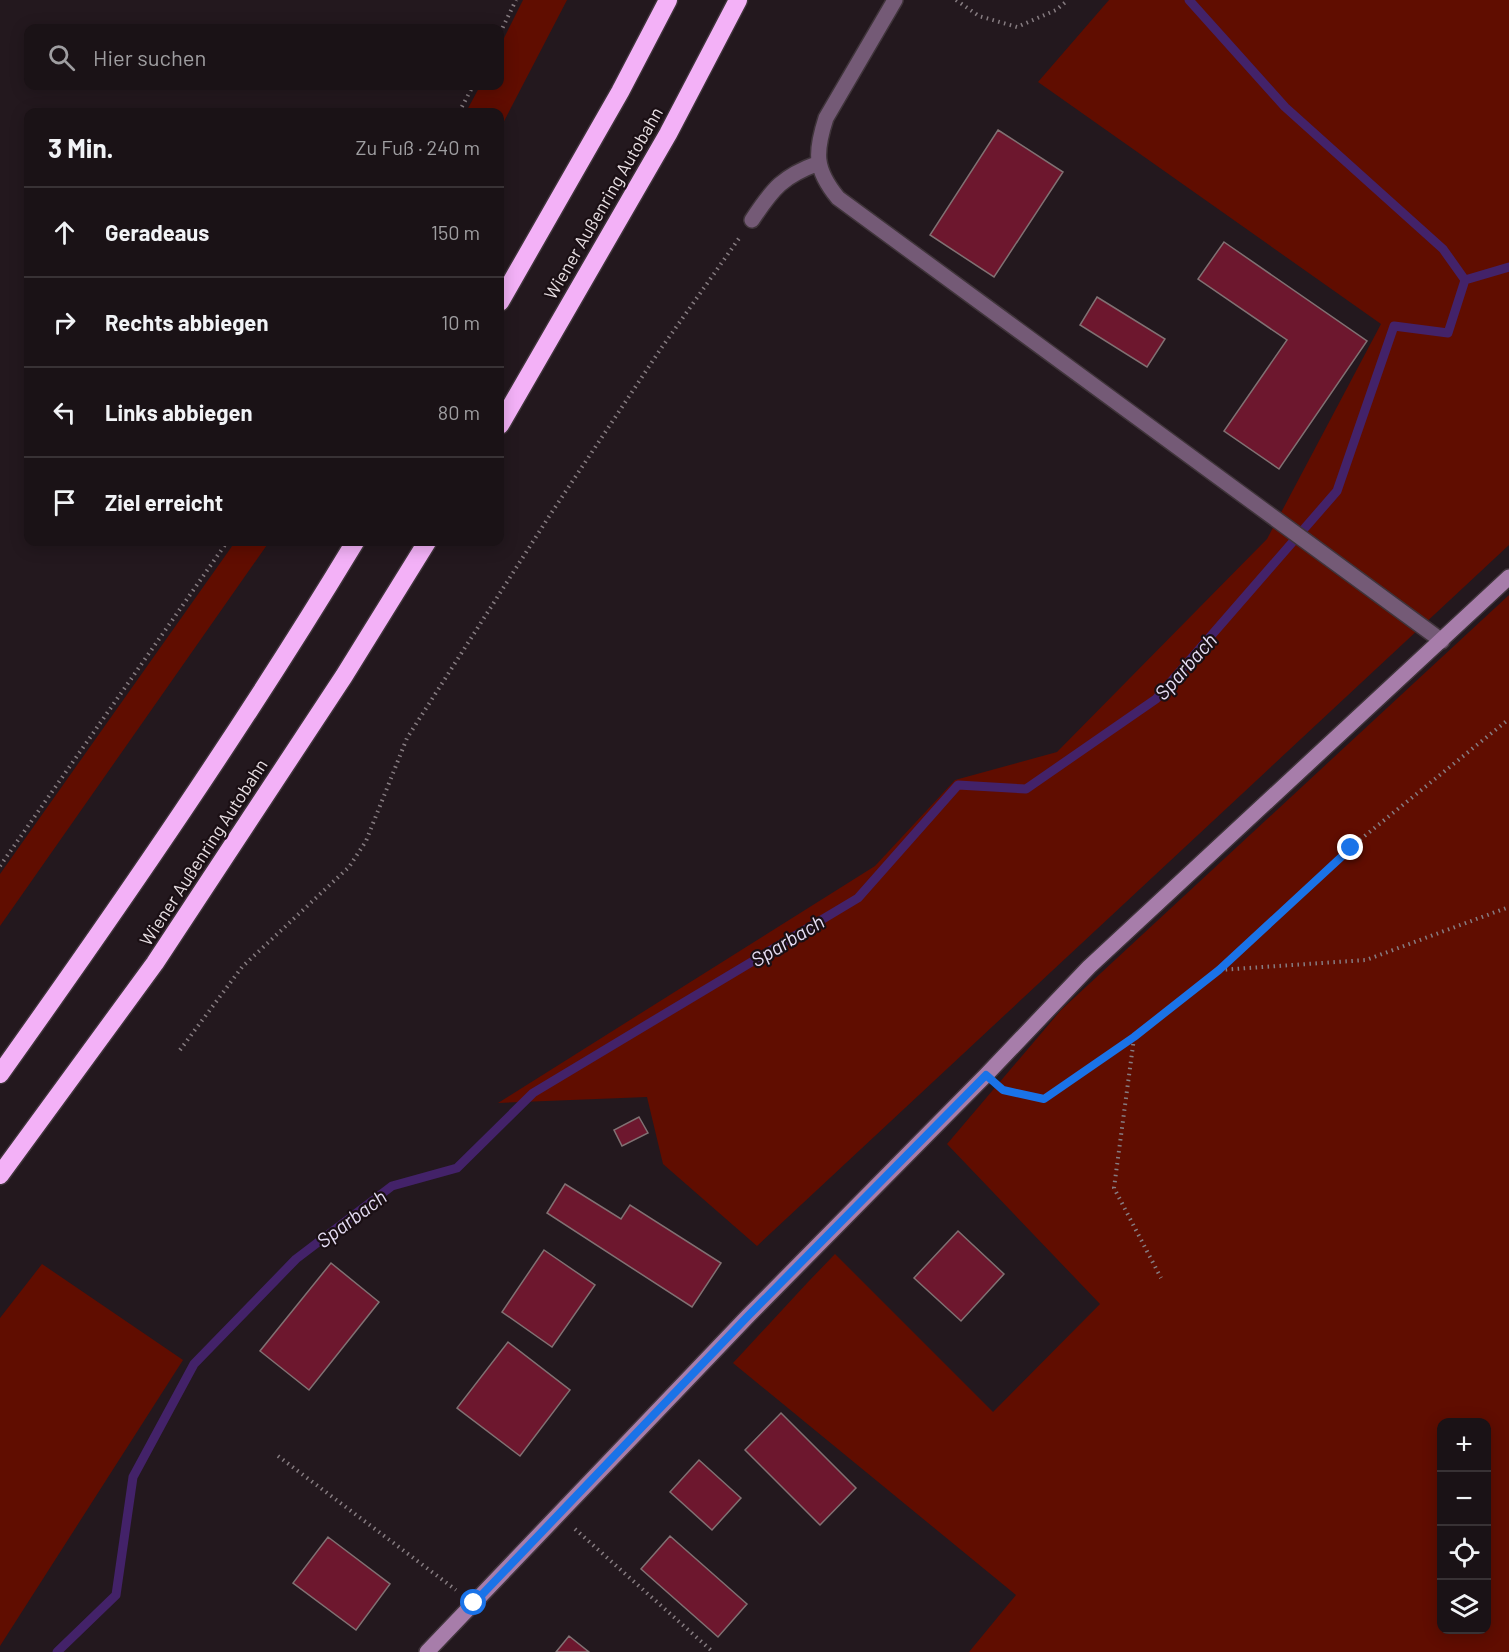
<!DOCTYPE html>
<html lang="de">
<head>
<meta charset="utf-8">
<style>
	body { margin:0; font-family:Barlow,sans-serif; background:#231b1f; color:#f1f3f6 }
	.controls { position:absolute; right:18px; bottom:18px; display:grid; overflow:hidden; border-radius:12px; box-shadow:0 3px 15px #0003 }
	.controls button { width:54px; height:54px; display:grid; place-items:center; padding:0; border:0; border-bottom:2px solid #383235; background:#1a1216; color:#f1f3f6; font:30px sans-serif }
	.stop { position:absolute; width:18px; height:18px; margin:-14px; border:4px solid #1a73e8; border-radius:50%; background:#fff }
	.stop.end { background:#1a73e8; border-color:#fff; box-shadow:0 2px 6px #0008 }
	.list { margin:0; padding:0; list-style:none }
	h2 { display:flex; justify-content:space-between; align-items:center; height:78px; margin:0; padding:0 24px; font-size:26px }
	h2 small { font-size:20px; font-weight:400; color:#9f9ea1 }
	.list li { display:grid; grid-template-columns:39px 1fr auto; gap:18px; align-items:center; box-sizing:border-box; height:90px; padding:0 24px; border-top:2px solid #383235 }
	.list b { display:block; font-size:22px; white-space:nowrap }
	.list em { font-size:20px; font-style:normal; color:#9f9ea1 }
	.icon { flex:none; width:33px; height:33px; fill:none; stroke:currentColor; stroke-width:2; stroke-linecap:round; stroke-linejoin:round }
	.map { position:relative; flex:none; width:1509px; height:1652px; overflow:hidden }
	.search { position:absolute; background:#1a1216; box-shadow:0 3px 15px #0003; left:24px; top:24px; width:480px; height:66px; display:flex; align-items:center; gap:15px; box-sizing:border-box; padding:0 21px; border-radius:12px; color:#9f9ea1; font-size:22px }
	.panel { position:absolute; background:#1a1216; box-shadow:0 3px 15px #0003; left:24px; top:108px; width:480px; height:438px; border-radius:12px }
	.map>svg:first-child { display:block }
	.green { fill:#600d00; fill-rule:evenodd }
	.lines { fill:none; stroke-linecap:round; stroke-linejoin:round }
	.stream { stroke:#432269; stroke-width:9 }
	.building { fill:#6d172e; stroke:#817173; stroke-width:1.5 }
	.service-casing { stroke:#3f343a; stroke-width:18 }
	.secondary-casing { stroke:#3f343a; stroke-width:18 }
	.motorway-casing { stroke:#3f343a; stroke-width:21 }
	.path { stroke:#867c81; stroke-width:4; stroke-dasharray:1.5 4.5; stroke-linecap:butt }
	.service { stroke:#745a76; stroke-width:15 }
	.secondary { stroke:#a77daa; stroke-width:15 }
	.motorway { stroke:#f3b1f7; stroke-width:18 }
	.route { stroke:#1a73e8; stroke-width:8 }
	.labels { text-anchor:middle; dominant-baseline:central; stroke-width:4.5; stroke-linejoin:round; paint-order:stroke }
	.street-label { font-size:18px; fill:#e8dfe3; stroke:#1a0f14 }
	.water-label { font-size:20px; font-style:italic; fill:#e6def4; stroke:#1a0f14 }
</style>
</head>
<body>
<div class="map">
<svg width="1509" height="1652" viewBox="0 0 1509 1652">
	<rect width="100%" height="100%" fill="#23181e"/>
	<!-- green -->
	<path class="green" d="M 523,0 L 567,0 L 500,129 L 500,112 L 466,112 L 480,86 L 500,86 L 500,46 Z
		M 1109,0 L 1509,0 L 1509,545 L 757,1246 L 663,1164 L 647,1097 L 498,1103 L 875,866 L 955,780 L 1057,752 L 1267,539 L 1381,324 L 1038,82 Z
		M 235,542 L 269,542 L 0,926 L 0,874 Z
		M 1509,595 L 1509,1652 L 969,1652 L 1016,1595 L 733,1363 L 808,1282 L 835,1254 L 993,1412 L 1100,1304 L 947,1144 L 1061,1010 ZM 1442,1422 L 1486,1422 L 1486,1630 L 1442,1630 Z
		M 42,1264 L 183,1360 L 0,1646 L 0,1318 Z"/>
	<g class="lines">
		<!-- stream -->
		<path class="stream" d="M 1189,0 L 1285,107 L 1443,249 L 1465,280
			M 57,1652 L 116,1595 L 133,1477 L 194,1364 L 296,1259 L 392,1186 L 457,1168 L 533,1093 L 858,898 L 958,785 L 1026,789 L 1156,699 L 1337,491 L 1394,326 L 1448,333 L 1465,280 L 1509,267"/>
	</g>
	<!-- building -->
	<path class="building" d="M 998,130 L 1063,172 L 994,277 L 930,235 Z
		M 1224,242 L 1367,341 L 1279,469 L 1224,431 L 1287,340 L 1198,279 Z
		M 1097,297 L 1165,339 L 1147,367 L 1080,325 Z
		M 639,1117 L 648,1133 L 622,1146 L 614,1130 Z
		M 565,1184 L 621,1219 L 630,1205 L 721,1263 L 692,1307 L 547,1213 Z
		M 958,1231 L 1004,1274 L 961,1321 L 914,1278 Z
		M 544,1250 L 595,1285 L 552,1347 L 502,1312 Z
		M 331,1263 L 379,1302 L 309,1390 L 260,1351 Z
		M 508,1342 L 570,1390 L 520,1456 L 457,1408 Z
		M 781,1413 L 856,1488 L 820,1525 L 745,1450 Z
		M 699,1460 L 741,1498 L 712,1530 L 670,1492 Z
		M 670,1536 L 747,1604 L 718,1637 L 641,1569 Z
		M 328,1537 L 390,1584 L 356,1630 L 293,1583 Z
		M 569,1636 L 589,1652 L 556,1652 Z"/>
	<g class="lines">
		<defs>
			<path id="service" d="M 895,0 L 826,118 C 815,152 814,169 838,198 L 1442,641
				M 752,220 C 773,188 783,176 819,163"/>
			<path id="secondary" d="M 427,1652 L 748,1316 L 986,1075 L 1089,967 L 1509,577"/>
			<path id="motorway" d="M 500,302 L 620,92 L 668,0
				M 500,425 L 668,134 L 738,0
				M 0,1074 C 124,900 245,724 355,542
				M 0,1175 L 155,963 L 344,676 L 427,542"/>
		</defs>
		<!-- service casing -->
		<use href="#service" class="service-casing"/>
		<!-- secondary casing -->
		<use href="#secondary" class="secondary-casing"/>
		<!-- motorway casing -->
		<use href="#motorway" class="motorway-casing"/>
		<!-- path -->
		<path class="path" d="M 956,0 L 979,16 L 1017,27 L 1056,10 L 1068,0
			M 500,33 L 516,0
			M 459,112 L 473,86
			M 0,866 L 227,542
			M 1219,970 L 1351,847 L 1509,719
			M 1134,1038 L 1114,1188 L 1161,1278
			M 180,1050 L 242,967 L 349,867 L 366,841 L 407,738 L 550,515 L 660,350 L 740,237
			M 1005,1091 L 1044,1099 L 1122,1046 L 1219,970 L 1366,960 L 1509,907
			M 278,1456 L 456,1590
			M 575,1529 L 713,1652"/>
		<!-- service -->
		<use href="#service" class="service"/>
		<!-- secondary -->
		<use href="#secondary" class="secondary"/>
		<!-- motorway -->
		<use href="#motorway" class="motorway"/>
	</g>
	<g class="lines">
		<!-- route -->
		<path class="route" d="M 474,1603 L 748,1316 L 986,1075 L 1003,1090 L 1044,1099 L 1134,1037 L 1219,970 L 1351,848"/>
	</g>
	<g class="labels">
		<!-- street labels -->
		<g class="street-label">
			<text transform="translate(603 203) rotate(-60)">Wiener Außenring Autobahn</text>
			<text transform="translate(203 852) rotate(-57)">Wiener Außenring Autobahn</text>
		</g>
		<!-- water labels -->
		<g class="water-label">
			<text transform="translate(1185 666) rotate(-48)">Sparbach</text>
			<text transform="translate(787 940) rotate(-31)">Sparbach</text>
			<text transform="translate(351 1218) rotate(-37)">Sparbach</text>
		</g>
	</g>
</svg>
<div class="controls">
<button>+</button>
<button>−</button>
<button><svg class="icon" aria-label="locate" viewBox="0 0 24 24"><circle cx="12" cy="12" r="6"/><path d="M12 2v4M12 18v4M2 12h4M18 12h4"/></svg></button>
<button><svg class="icon" aria-label="layers" viewBox="0 0 24 24"><path d="M12 4l9 5-9 5-9-5zM3 14l9 5 9-5"/></svg></button>
</div>
<div class="stop" style="left:474px;top:1603px"></div>
<div class="stop end" style="left:1351px;top:848px"></div>
<div class="search"><svg class="icon" aria-label="search" viewBox="0 0 24 24"><circle cx="10" cy="10" r="6"/><path d="M15 15l6 6"/></svg>Hier suchen</div>
<section class="panel">
<h2>3 Min.<small>Zu Fuß · 240 m</small></h2>
<ul class="list">
<li><svg class="icon" aria-label="ahead" viewBox="0 0 24 24"><path d="M12 20V5M6 11l6-6 6 6"/></svg><div><b>Geradeaus</b></div><em>150 m</em></li>
<li><svg class="icon" aria-label="right" viewBox="0 0 24 24"><path d="M7 20v-9h11M14 6l5 5-5 5"/></svg><div><b>Rechts abbiegen</b></div><em>10 m</em></li>
<li><svg class="icon" aria-label="left" viewBox="0 0 24 24"><path d="M17 20v-9H6M10 6l-5 5 5 5"/></svg><div><b>Links abbiegen</b></div><em>80 m</em></li>
<li><svg class="icon" aria-label="arrive" viewBox="0 0 24 24"><path d="M6 21V4h12l-3 4 3 4H6"/></svg><div><b>Ziel erreicht</b></div></li>
</ul>
</section>
</div>
</body>
</html>
